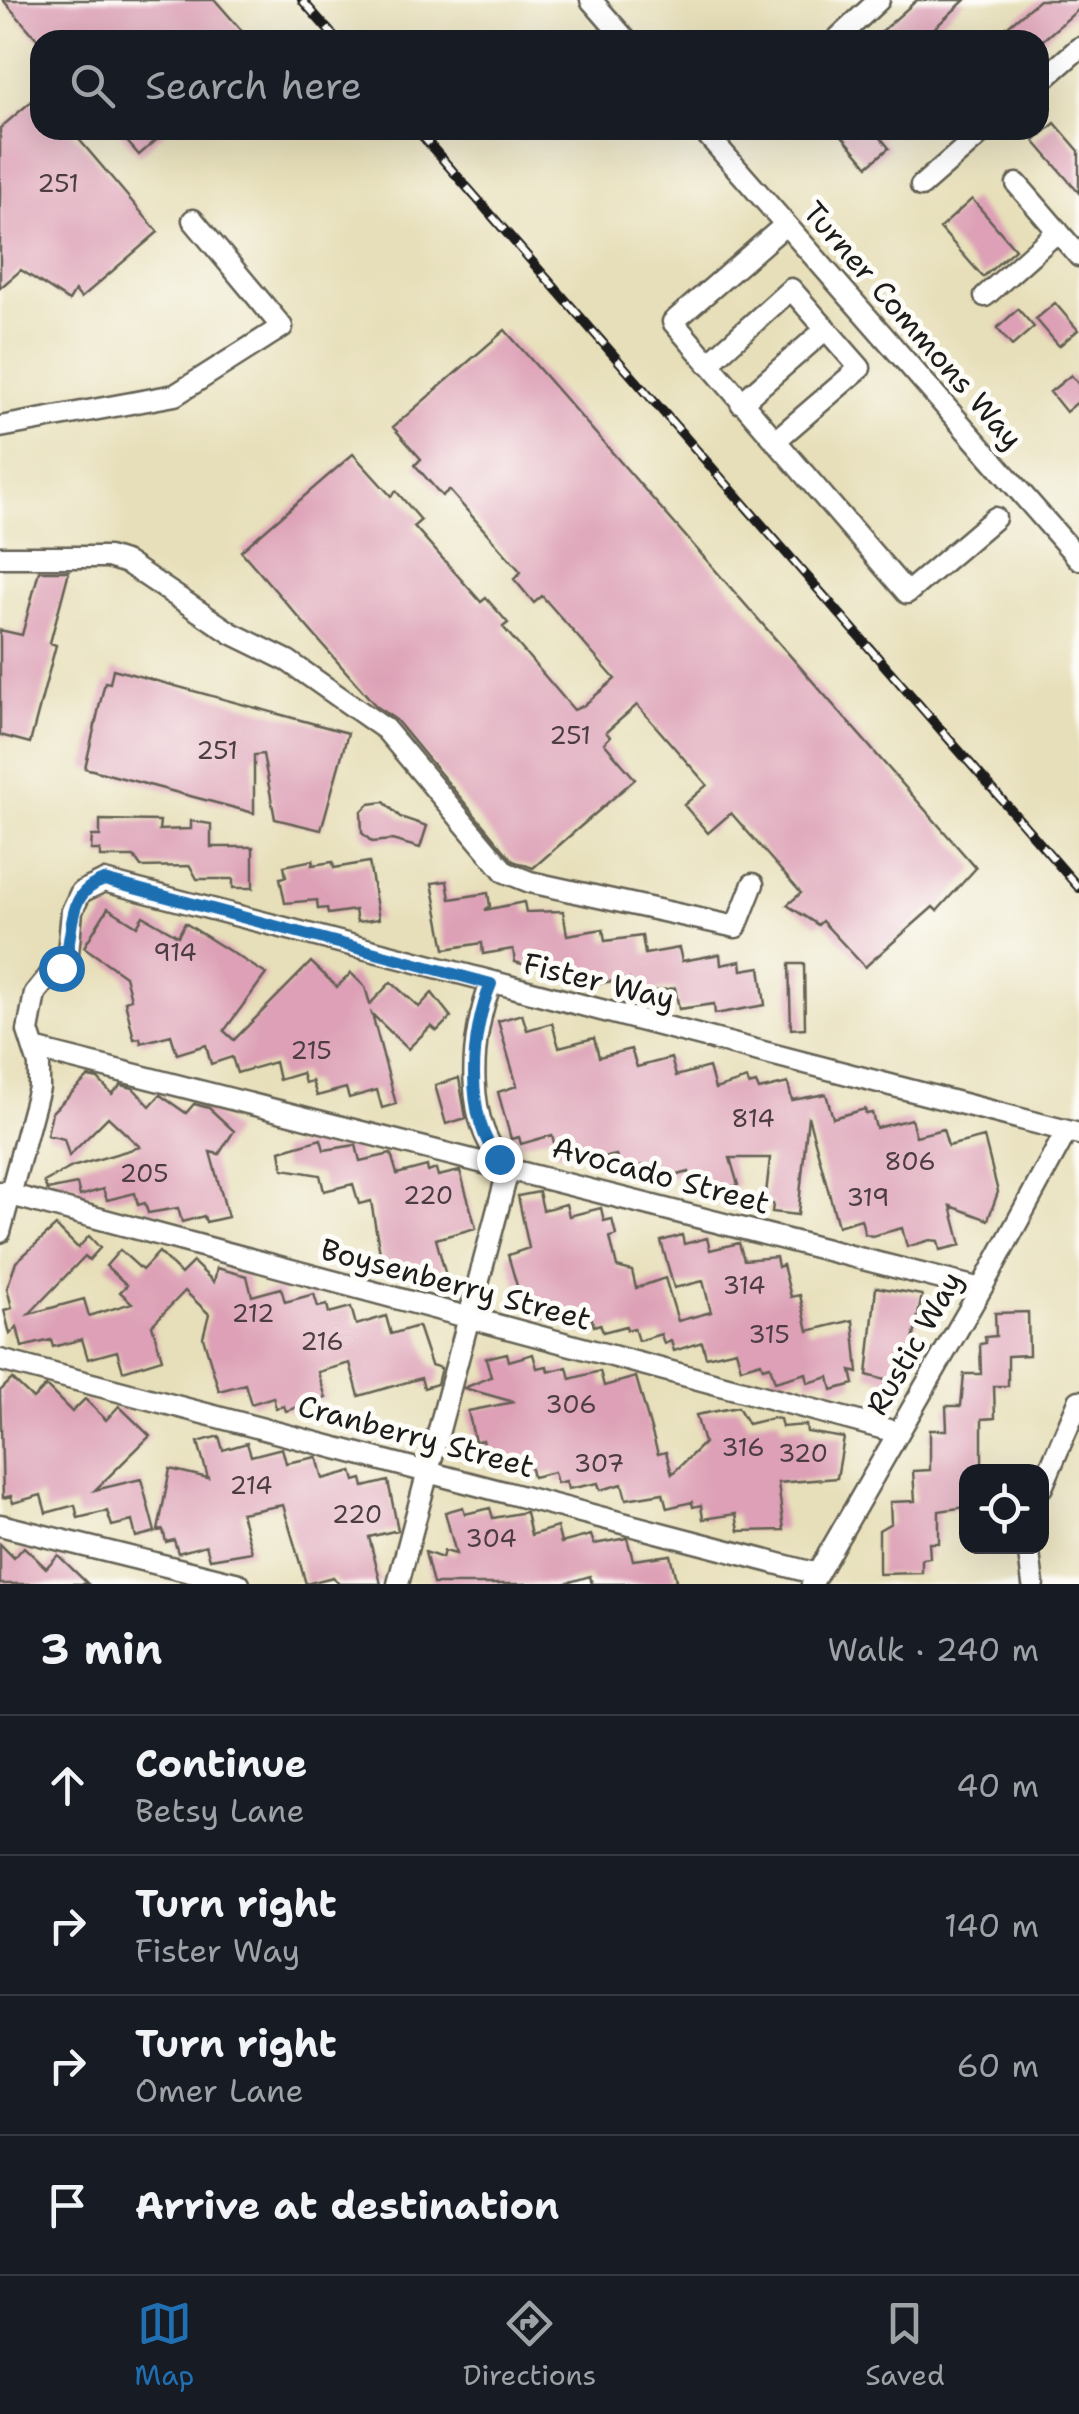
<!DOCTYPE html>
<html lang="en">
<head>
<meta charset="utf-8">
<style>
	body { margin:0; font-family:"Shantell Sans",sans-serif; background:#20242c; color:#f1f3f6 }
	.controls { position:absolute; right:30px; bottom:30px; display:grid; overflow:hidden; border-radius:20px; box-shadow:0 10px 40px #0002 }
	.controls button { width:90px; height:90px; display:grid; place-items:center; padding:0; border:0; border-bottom:2px solid #363941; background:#171b24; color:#f1f3f6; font:50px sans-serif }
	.stop { position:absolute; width:30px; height:30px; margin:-22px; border:8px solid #1f6fb2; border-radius:50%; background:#fff }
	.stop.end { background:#1f6fb2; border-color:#fff; box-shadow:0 2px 10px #0008 }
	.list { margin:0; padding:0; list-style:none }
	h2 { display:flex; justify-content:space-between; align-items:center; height:130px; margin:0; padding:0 40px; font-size:42px }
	h2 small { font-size:32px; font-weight:400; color:#9ea1a6 }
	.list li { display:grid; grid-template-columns:65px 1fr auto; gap:30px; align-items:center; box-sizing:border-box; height:140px; padding:0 40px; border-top:2px solid #363941 }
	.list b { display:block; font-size:38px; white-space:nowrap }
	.list p { margin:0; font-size:32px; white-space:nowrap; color:#9ea1a6 }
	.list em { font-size:32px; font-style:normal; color:#9ea1a6 }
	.icon { flex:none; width:55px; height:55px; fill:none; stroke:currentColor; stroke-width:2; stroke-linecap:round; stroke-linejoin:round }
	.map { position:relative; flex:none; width:1079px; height:1584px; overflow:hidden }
	.search { position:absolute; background:#171b24; box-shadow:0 10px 40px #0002; left:30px; right:30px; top:30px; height:110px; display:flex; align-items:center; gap:25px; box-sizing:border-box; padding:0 35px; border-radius:30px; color:#9ea1a6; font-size:38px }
	.sheet { height:690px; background:#171b24 }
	nav { display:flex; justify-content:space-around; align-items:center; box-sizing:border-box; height:140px; border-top:2px solid #363941; background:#171b24; font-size:28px; color:#9ea1a6 }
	nav a { display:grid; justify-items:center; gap:5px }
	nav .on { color:#1f6fb2 }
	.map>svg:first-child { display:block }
	.building { fill:#dda0b6 }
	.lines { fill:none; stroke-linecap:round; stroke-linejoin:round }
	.minor-casing { stroke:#636053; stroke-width:25 }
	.minor { stroke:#fff; stroke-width:20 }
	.rail-casing { stroke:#1c1c1c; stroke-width:10 }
	.rail { stroke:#fdfcf7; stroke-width:6; stroke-dasharray:19; stroke-linecap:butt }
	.route { stroke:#1f6fb2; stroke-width:12 }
	.labels { text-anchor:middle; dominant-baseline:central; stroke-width:10; stroke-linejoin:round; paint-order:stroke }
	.number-label { font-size:25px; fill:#4c3d42 }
	.street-label { font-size:30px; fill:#1c1c1c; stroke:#fdfcf7 }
</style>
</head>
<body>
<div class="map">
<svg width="1079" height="1584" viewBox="0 0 1079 1584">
	<rect width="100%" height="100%" fill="#fdfcf7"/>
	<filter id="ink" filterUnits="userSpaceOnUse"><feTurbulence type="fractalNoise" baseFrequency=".01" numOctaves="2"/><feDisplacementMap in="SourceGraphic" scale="20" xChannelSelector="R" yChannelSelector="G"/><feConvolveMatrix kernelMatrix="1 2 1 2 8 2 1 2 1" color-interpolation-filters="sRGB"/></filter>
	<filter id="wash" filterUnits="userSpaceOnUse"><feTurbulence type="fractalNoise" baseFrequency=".0048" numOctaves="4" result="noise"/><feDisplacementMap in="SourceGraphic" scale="40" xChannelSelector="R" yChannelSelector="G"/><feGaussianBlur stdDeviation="2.25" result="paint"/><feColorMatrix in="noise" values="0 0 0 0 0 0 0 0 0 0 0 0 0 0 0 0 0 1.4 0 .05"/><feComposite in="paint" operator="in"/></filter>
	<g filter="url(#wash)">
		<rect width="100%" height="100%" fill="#e7dfb9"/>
		<g id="blocks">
			<!-- building -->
			<path class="building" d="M 3,0 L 215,0 L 250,40 L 38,40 Z
				M 917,0 L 965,0 L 926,36 L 872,40 Z
				M 1039,0 L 1079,0 L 1079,9 L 1043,40 L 991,40 Z
				M 40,94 L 40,130 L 71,130 L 158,232 L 81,298 L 75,291 L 69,301 L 21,270 L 0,288 L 0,128 Z
				M 1055,123 L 1079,151 L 1079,193 L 1034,141 Z
				M 117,130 L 168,130 L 139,155 Z
				M 837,130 L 890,130 L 881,138 L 889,148 L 868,166 Z
				M 972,199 L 1015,249 L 983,277 L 940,228 Z
				M 1055,303 L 1078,330 L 1059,346 L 1036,319 Z
				M 1018,309 L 1034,327 L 1012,346 L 997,328 Z
				M 505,330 L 976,868 L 937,911 L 933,907 L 865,967 L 822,921 L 818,925 L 787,905 L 801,893 L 731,813 L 708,833 L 684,805 L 707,785 L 637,705 L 606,732 L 610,737 L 604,743 L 635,779 L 533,868 L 513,861 L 396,720 L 376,706 L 241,551 L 353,454 L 391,496 L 396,491 L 421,520 L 414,526 L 481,602 L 486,598 L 508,623 L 503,627 L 574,710 L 583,706 L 615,679 L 542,596 L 534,603 L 514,579 L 521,572 L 449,490 L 442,496 L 415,465 L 421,459 L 393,427 Z
				M 1071,375 L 1079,385 L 1079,401 L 1066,412 L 1050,392 Z
				M 39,571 L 69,571 L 50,643 L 56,645 L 30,743 L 0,735 L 0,630 L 22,635 Z
				M 113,669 L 348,733 L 321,830 L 275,819 L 263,754 L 254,755 L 254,813 L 85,768 L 105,682 L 110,683 Z
				M 384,802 L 400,817 L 427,826 L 420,848 L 392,840 L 372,842 L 362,833 L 361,812 L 369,804 Z
				M 100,820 L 160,821 L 159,830 L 191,829 L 191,821 L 211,824 L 211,847 L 253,847 L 253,888 L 233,888 L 233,879 L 197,879 L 190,866 L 141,867 L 134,857 L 100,857 L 100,850 L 91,850 L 92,836 L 100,836 Z
				M 313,860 L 312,865 L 333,862 L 334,868 L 369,862 L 379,919 L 357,922 L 355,910 L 328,914 L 327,908 L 318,909 L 317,900 L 285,903 L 280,878 L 286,877 L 284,866 Z
				M 447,881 L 450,899 L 488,893 L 490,906 L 485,910 L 524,902 L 526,912 L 563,911 L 567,935 L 603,929 L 605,941 L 642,936 L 645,954 L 679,948 L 682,961 L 720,954 L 721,965 L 741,961 L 742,970 L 760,967 L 765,1005 L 715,1014 L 714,1004 L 679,1009 L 675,988 L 638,994 L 629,979 L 592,984 L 590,973 L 560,979 L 558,965 L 553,966 L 552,961 L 522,964 L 515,962 L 513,949 L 483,954 L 482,943 L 445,949 L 432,883 Z
				M 108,908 L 137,926 L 143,916 L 178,936 L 185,923 L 266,974 L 224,1031 L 234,1040 L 311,962 L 337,987 L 351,973 L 365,987 L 370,1004 L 391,982 L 419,1007 L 432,993 L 451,1017 L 437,1031 L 431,1026 L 408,1049 L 372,1014 L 396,1104 L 382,1108 L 377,1090 L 349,1098 L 346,1088 L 317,1096 L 312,1081 L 305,1083 L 302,1073 L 279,1080 L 275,1062 L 237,1073 L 232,1057 L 211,1064 L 206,1045 L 177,1054 L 171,1035 L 141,1043 L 140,1038 L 134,1039 L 125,1001 L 131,999 L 125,976 L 84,947 Z
				M 789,964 L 804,964 L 805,1028 L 791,1029 Z
				M 522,1014 L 527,1030 L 552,1023 L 559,1047 L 594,1038 L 599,1057 L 631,1049 L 637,1067 L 671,1058 L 676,1076 L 709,1067 L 715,1089 L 747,1079 L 749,1085 L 756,1083 L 759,1090 L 788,1083 L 792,1100 L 826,1094 L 833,1118 L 865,1109 L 866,1114 L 872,1113 L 876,1128 L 911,1119 L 916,1136 L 943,1129 L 948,1146 L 984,1137 L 998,1192 L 988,1220 L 951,1206 L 961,1245 L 940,1250 L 938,1241 L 930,1240 L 907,1247 L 902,1228 L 872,1236 L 865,1234 L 861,1219 L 838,1226 L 808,1116 L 798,1215 L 772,1212 L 773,1204 L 765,1203 L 770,1158 L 730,1158 L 738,1185 L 716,1192 L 714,1186 L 695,1192 L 689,1172 L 658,1180 L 651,1164 L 621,1170 L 616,1155 L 590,1161 L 588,1152 L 580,1154 L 579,1147 L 557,1154 L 552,1135 L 521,1144 L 519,1137 L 511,1139 L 498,1092 L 517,1086 L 498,1021 Z
				M 88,1077 L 98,1079 L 112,1094 L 121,1085 L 133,1088 L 150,1106 L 160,1095 L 186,1113 L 194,1104 L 209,1108 L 234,1131 L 219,1154 L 210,1152 L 228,1217 L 206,1222 L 204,1216 L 182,1222 L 178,1208 L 148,1213 L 145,1203 L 138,1205 L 135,1193 L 107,1200 L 103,1189 L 80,1196 L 77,1184 L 47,1190 L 44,1182 L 72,1167 L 140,1147 L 108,1117 L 69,1156 L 64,1139 L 47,1135 L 52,1112 Z
				M 459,1078 L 466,1118 L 446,1124 L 435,1085 Z
				M 321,1139 L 324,1150 L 356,1145 L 360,1161 L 391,1154 L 397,1174 L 427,1166 L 428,1172 L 436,1169 L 438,1176 L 460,1171 L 476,1228 L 436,1239 L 446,1276 L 424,1282 L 422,1275 L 415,1277 L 412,1267 L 383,1271 L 371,1201 L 359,1204 L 353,1184 L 324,1191 L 320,1175 L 283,1169 L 280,1151 Z
				M 539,1192 L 543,1210 L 566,1204 L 569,1216 L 601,1208 L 604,1221 L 612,1219 L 616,1235 L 610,1237 L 617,1267 L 632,1271 L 636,1288 L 665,1278 L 678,1321 L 711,1312 L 703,1281 L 674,1288 L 661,1241 L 682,1235 L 684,1244 L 707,1238 L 710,1250 L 739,1243 L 744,1260 L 776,1257 L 778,1267 L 783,1265 L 791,1297 L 800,1295 L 808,1331 L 853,1320 L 858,1373 L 851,1371 L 854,1384 L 832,1390 L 829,1377 L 808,1383 L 806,1373 L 775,1382 L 770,1366 L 763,1368 L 761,1362 L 741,1368 L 736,1350 L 706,1357 L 702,1342 L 674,1351 L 671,1341 L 664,1344 L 661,1334 L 638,1341 L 634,1328 L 627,1330 L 626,1326 L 603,1332 L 600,1324 L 594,1326 L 591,1316 L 569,1322 L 566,1311 L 534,1320 L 531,1309 L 524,1310 L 508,1255 L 529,1248 L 518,1196 Z
				M 56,1226 L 78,1248 L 89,1236 L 100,1248 L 89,1260 L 85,1256 L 29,1314 L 84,1299 L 89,1316 L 132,1303 L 120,1292 L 127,1285 L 106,1266 L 120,1250 L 142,1270 L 159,1252 L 181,1274 L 193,1262 L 214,1282 L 217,1268 L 247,1276 L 252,1296 L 281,1288 L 285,1302 L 314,1294 L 318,1307 L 327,1305 L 329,1313 L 351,1307 L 356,1325 L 386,1316 L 391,1334 L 418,1326 L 431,1365 L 441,1368 L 437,1384 L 424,1388 L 421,1378 L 359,1396 L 350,1363 L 318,1372 L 326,1398 L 286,1411 L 284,1406 L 276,1408 L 273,1397 L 251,1404 L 245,1384 L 219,1391 L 203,1337 L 209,1314 L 185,1291 L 152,1325 L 162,1359 L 123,1371 L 117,1351 L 88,1359 L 82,1339 L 53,1347 L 51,1340 L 22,1347 L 17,1327 L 10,1334 L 4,1310 L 12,1308 L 7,1288 L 16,1262 Z
				M 876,1287 L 922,1295 L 906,1378 L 894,1375 L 892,1382 L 867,1375 Z
				M 1028,1312 L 1029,1355 L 1008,1356 L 1008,1386 L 994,1386 L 995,1418 L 982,1419 L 982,1472 L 966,1472 L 966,1507 L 939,1511 L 939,1543 L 929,1543 L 930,1558 L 922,1559 L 922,1573 L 879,1574 L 879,1530 L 891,1523 L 890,1502 L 915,1501 L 913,1471 L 930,1470 L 930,1430 L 947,1430 L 946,1406 L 961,1406 L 964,1374 L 981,1374 L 980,1344 L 986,1343 L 985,1337 L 996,1336 L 995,1313 Z
				M 507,1353 L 509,1361 L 533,1354 L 537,1368 L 547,1366 L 548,1372 L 567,1367 L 570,1379 L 600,1371 L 604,1386 L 636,1377 L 658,1454 L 666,1452 L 672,1474 L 704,1443 L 696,1415 L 738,1407 L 748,1424 L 773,1418 L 780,1419 L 782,1427 L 806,1425 L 807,1432 L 844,1438 L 837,1478 L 778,1483 L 784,1530 L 739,1531 L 736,1514 L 703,1519 L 701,1505 L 693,1507 L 692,1502 L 667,1508 L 663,1493 L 626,1499 L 622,1484 L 600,1490 L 598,1483 L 568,1489 L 566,1481 L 557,1483 L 554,1472 L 533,1477 L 528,1458 L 489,1466 L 483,1440 L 475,1442 L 468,1411 L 514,1402 L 464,1388 L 491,1377 L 486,1358 Z
				M 12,1379 L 33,1399 L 46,1386 L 72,1412 L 85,1399 L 106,1420 L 119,1406 L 150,1436 L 95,1490 L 141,1479 L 155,1532 L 136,1537 L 132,1521 L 112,1526 L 107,1511 L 78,1518 L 75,1505 L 46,1513 L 41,1495 L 13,1503 L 11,1496 L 3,1498 L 0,1391 Z
				M 219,1436 L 223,1450 L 247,1443 L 251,1456 L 282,1448 L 286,1463 L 317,1457 L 323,1479 L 352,1471 L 355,1481 L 362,1479 L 364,1487 L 388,1481 L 398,1530 L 369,1537 L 381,1584 L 339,1584 L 333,1577 L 306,1584 L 283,1505 L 241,1513 L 252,1552 L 210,1559 L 206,1545 L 178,1553 L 174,1540 L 166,1542 L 163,1530 L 158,1531 L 170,1469 L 208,1478 L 198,1442 Z
				M 463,1507 L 465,1514 L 490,1508 L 493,1518 L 526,1512 L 531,1535 L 557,1527 L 561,1543 L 591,1535 L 594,1544 L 627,1538 L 633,1560 L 670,1555 L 676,1580 L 669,1584 L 592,1584 L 590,1576 L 563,1584 L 433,1584 L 425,1552 L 442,1558 L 444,1551 L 456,1554 L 445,1512 Z
				M 0,1544 L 14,1558 L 24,1547 L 46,1568 L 58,1555 L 88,1584 L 0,1584 Z"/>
		</g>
	</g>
	<g filter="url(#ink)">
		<use href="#blocks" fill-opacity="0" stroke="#636053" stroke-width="2.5"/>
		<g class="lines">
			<defs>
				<path id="minor" d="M 591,0 L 626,40
					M 836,40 L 879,0
					M 1039,83 L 1079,48
					M 703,130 L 1079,559
					M 1017,184 L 1079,256
					M 921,186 L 985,130
					M 785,225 L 673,322 L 907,593 L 995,518
					M 985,296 L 1058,231
					M 708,364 L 791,289 L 860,368 L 775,441
					M 741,403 L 826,329
					M 0,427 L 175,395 L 282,327 L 193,220
					M 0,557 L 108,557 L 127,563 L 231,633 L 288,661 L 385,729 L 505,872 L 530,882 L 736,927 L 753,884
					M 34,1049 L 981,1289
					M 0,1192 L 896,1432
					M 0,1232 L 39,1088 L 39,1065 L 28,1031 L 35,993 L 68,953 L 72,911 L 81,892 L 104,881 L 1079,1134
					M 0,1360 L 817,1574
					M 1042,1487 L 1079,1401
					M 0,1525 L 239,1584
					M 1028,1546 L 1033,1584
					M 812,1583 L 981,1289 L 1066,1132
					M 398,1584 L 509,1167 C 462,1129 470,1035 491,984"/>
			</defs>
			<!-- minor casing -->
			<use href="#minor" class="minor-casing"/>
			<!-- minor -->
			<use href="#minor" class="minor"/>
			<defs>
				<path id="rail" d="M 302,0 L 337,40
					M 417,130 L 1079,888"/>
			</defs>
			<!-- rail casing -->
			<use href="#rail" class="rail-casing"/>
			<!-- rail -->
			<use href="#rail" class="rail"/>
		</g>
	</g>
	<g class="lines" filter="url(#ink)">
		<!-- route -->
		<path class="route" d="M 61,968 C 78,935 61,895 104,880 L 491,984 C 471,1032 463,1116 499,1159"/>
	</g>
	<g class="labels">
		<!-- number labels -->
		<g class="number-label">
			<text x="58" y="183">251</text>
			<text x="570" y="735">251</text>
			<text x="217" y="750">251</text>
			<text x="175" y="952">914</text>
			<text x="311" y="1050">215</text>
			<text x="753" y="1118">814</text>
			<text x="910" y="1161">806</text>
			<text x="144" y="1173">205</text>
			<text x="428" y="1195">220</text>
			<text x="868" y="1197">319</text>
			<text x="744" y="1285">314</text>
			<text x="253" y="1313">212</text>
			<text x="769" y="1334">315</text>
			<text x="322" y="1341">216</text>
			<text x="571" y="1404">306</text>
			<text x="743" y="1447">316</text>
			<text x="803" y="1453">320</text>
			<text x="599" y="1463">307</text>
			<text x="251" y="1485">214</text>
			<text x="357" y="1514">220</text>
			<text x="491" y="1538">304</text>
		</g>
		<!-- street labels -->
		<g class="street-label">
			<text transform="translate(913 325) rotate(49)">Turner Commons Way</text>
			<text transform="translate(599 981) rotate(14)">Fister Way</text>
			<text transform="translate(661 1175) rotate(15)">Avocado Street</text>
			<text transform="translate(456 1284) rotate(15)">Boysenberry Street</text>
			<text transform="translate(914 1343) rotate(-60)">Rustic Way</text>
			<text transform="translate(416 1436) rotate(15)">Cranberry Street</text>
		</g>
	</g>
</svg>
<div class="controls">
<button><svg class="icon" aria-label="locate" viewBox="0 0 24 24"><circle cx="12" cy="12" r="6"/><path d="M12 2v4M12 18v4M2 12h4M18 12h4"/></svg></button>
</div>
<div class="stop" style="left:61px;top:968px"></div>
<div class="stop end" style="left:499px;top:1159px"></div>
<div class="search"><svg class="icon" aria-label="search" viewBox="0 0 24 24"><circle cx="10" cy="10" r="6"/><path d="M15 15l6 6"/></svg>Search here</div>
</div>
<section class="sheet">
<h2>3 min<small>Walk · 240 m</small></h2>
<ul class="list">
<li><svg class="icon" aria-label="ahead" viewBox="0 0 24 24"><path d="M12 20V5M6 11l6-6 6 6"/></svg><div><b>Continue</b><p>Betsy Lane</p></div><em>40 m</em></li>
<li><svg class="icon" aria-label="right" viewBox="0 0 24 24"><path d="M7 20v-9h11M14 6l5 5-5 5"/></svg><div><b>Turn right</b><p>Fister Way</p></div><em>140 m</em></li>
<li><svg class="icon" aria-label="right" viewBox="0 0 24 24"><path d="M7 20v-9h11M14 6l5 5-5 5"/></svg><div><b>Turn right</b><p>Omer Lane</p></div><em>60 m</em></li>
<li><svg class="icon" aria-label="arrive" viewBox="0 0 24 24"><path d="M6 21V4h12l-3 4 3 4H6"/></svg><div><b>Arrive at destination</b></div></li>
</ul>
</section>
<nav>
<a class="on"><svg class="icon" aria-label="map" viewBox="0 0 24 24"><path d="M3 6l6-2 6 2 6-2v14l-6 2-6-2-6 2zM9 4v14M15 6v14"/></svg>Map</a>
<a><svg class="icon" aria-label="directions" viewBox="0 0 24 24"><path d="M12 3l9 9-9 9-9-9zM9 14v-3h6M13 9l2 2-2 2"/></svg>Directions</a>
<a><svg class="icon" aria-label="saved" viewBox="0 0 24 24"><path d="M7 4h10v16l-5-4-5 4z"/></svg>Saved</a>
</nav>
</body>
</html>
